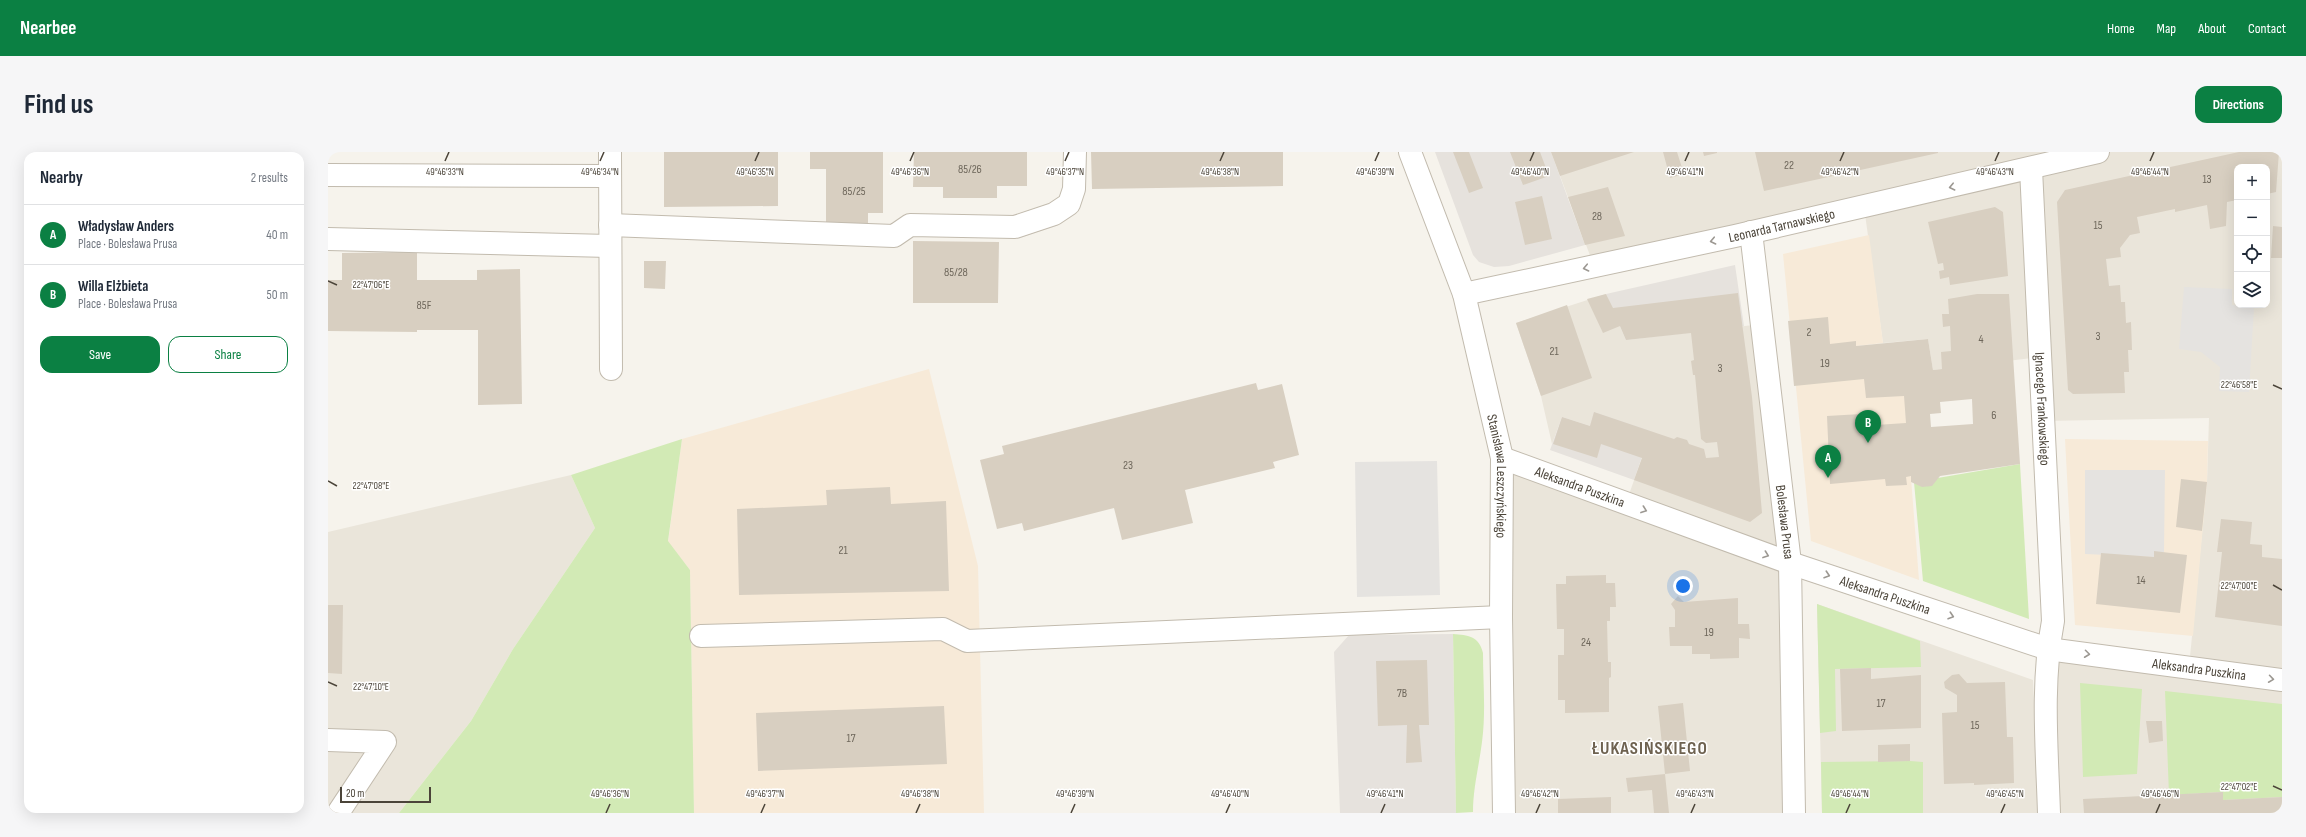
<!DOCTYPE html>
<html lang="en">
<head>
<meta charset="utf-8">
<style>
	body { margin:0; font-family:"Sofia Sans Condensed",sans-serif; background:#f6f6f7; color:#1f2937 }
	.controls { position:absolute; right:12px; top:12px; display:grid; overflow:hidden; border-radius:8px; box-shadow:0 4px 16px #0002 }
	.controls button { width:36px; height:36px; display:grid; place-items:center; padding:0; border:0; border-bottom:1px solid #e0e1e3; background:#fff; color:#1f2937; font:20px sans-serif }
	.scale { position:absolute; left:12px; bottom:10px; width:91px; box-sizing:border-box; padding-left:4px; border:2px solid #4b4439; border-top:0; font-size:11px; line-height:14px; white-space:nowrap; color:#4b4439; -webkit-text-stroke:3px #fff; paint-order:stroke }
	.you { position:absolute; left:1355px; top:434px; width:14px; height:14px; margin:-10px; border:3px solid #fff; border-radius:50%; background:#1a73e8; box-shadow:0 0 0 6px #1a73e833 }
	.badge { display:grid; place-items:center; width:26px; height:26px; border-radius:50%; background:#0b8043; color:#fff; font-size:13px; font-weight:700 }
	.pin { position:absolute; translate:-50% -33px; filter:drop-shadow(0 1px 2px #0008) }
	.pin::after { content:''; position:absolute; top:21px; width:14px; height:12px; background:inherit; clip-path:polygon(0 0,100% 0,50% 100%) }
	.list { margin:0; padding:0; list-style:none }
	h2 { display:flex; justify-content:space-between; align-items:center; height:52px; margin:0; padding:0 16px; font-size:17px }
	h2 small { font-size:13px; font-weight:400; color:#747a83 }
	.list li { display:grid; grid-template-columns:26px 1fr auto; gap:12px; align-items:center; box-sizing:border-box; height:60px; padding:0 16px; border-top:1px solid #e0e1e3 }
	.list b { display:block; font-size:15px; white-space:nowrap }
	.list p { margin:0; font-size:13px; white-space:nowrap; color:#747a83 }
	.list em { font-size:13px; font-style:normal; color:#747a83 }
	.actions { display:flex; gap:8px; padding:12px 16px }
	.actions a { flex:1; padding:9px 0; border:1px solid #0b8043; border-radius:12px; text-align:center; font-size:14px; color:#0b8043 }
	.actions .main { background:#0b8043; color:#fff }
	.icon { flex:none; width:22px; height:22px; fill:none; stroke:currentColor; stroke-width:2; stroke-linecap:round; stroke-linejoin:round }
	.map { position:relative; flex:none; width:1954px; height:661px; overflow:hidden; border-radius:12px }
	header { display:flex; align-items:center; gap:24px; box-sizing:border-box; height:56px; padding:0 20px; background:#0b8043; color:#fff }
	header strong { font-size:19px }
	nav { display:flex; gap:22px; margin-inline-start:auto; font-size:14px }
	.intro { display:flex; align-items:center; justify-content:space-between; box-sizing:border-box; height:96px; padding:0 24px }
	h1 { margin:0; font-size:28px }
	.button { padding:10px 18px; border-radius:12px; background:#0b8043; color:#fff; font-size:14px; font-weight:700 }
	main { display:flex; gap:24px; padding:0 24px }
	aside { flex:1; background:#fff; border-radius:12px; box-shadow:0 4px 16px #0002 }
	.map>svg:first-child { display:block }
	.residential { fill:#eae5da; fill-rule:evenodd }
	.commercial { fill:#f7ead8 }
	.industrial { fill:#e6e2dd }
	.green { fill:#d2eab5 }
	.parking { fill:#e5e3e0 }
	.building { fill:#d8cfc1; fill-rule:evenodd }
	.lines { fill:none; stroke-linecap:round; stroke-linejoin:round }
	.minor-casing { stroke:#c2bbae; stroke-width:24 }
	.minor { stroke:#fff; stroke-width:22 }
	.oneway { stroke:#9c9892 }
	.ticks { fill:none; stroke:#4b4439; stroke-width:1.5 }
	.labels { text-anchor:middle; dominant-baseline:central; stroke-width:3; stroke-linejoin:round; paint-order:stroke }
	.number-label { font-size:12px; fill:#6e675b }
	.street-label { font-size:14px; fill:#4b4439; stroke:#fff }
	.district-label { font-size:18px; font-weight:bold; letter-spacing:1px; fill:#6e6250; stroke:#fff }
	.ticks-label { font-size:10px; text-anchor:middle; fill:#4b4439; stroke:#fff; stroke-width:3; stroke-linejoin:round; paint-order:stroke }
</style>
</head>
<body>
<header>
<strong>Nearbee</strong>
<nav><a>Home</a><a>Map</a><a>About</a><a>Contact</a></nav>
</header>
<div class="intro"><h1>Find us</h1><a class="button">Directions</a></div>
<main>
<aside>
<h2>Nearby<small>2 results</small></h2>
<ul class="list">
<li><span class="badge">A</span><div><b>Władysław Anders</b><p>Place · Bolesława Prusa</p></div><em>40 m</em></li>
<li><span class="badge">B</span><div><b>Willa Elżbieta</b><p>Place · Bolesława Prusa</p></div><em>50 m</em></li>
</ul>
<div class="actions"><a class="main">Save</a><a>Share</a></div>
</aside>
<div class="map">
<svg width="1954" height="661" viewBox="0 0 1954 661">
	<rect width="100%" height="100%" fill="#f6f3ec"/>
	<!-- residential -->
	<path class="residential" d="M 1223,0 L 1954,0 L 1954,661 L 1721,661 L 1720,497 L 1861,515 L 1879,330 L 1881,266 L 1715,269 L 1712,205 L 1605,218 L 1600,187 L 1555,191 L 1536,55 L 1266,114 ZM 1909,15 L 1939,15 L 1939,153 L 1909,153 Z
		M 1278,142 L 1298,188 L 1434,172 L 1462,411 L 1466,661 L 1176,661 L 1174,306 L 1298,351 L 1323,280 L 1262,274 L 1234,265 L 1224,292 L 1213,244 L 1188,171 Z
		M 243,323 L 267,376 L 185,497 L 143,569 L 71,661 L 0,661 L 0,380 Z
		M 1489,452 L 1705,528 L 1711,661 L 1494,661 Z"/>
	<!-- commercial -->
	<path class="commercial" d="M 1541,83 L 1555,191 L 1528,194 L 1575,224 L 1591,428 L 1483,389 L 1455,102 Z
		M 601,217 L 650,414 L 656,661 L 366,661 L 362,418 L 340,390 L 354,287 Z
		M 1737,287 L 1880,289 L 1879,330 L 1865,484 L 1747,473 Z"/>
	<!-- industrial -->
	<path class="industrial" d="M 1107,0 L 1223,0 L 1257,93 L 1181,114 L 1166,115 L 1151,110 L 1145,103 Z
		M 1407,113 L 1416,174 L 1298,188 L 1278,142 Z
		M 1266,260 L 1323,279 L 1306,328 L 1222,298 L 1234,265 L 1262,274 Z
		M 1125,482 L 1128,661 L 1012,661 L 1006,500 L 1021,483 Z"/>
	<!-- green -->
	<path class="green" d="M 354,287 L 340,389 L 362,418 L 366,661 L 71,661 L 143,569 L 185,497 L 267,376 L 243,323 Z
		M 1692,312 L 1701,467 L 1595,429 L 1586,330 Z
		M 1489,452 L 1592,489 L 1593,515 L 1507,517 L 1508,579 L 1492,581 Z
		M 1125,482 C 1140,483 1151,484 1155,501 C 1155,530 1158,560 1154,590 C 1151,614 1145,636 1145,660 L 1128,661 Z
		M 1752,531 L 1814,537 L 1809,622 L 1755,625 Z
		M 1837,539 L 1954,552 L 1954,645 L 1895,648 L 1895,640 L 1841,643 Z
		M 1582,609 L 1595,610 L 1595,661 L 1494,661 L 1493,610 Z"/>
	<!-- parking -->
	<path class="parking" d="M 1856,135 L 1904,137 L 1904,153 L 1926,155 L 1921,240 L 1891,239 L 1892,215 L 1873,200 L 1851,197 Z
		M 1109,309 L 1112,443 L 1029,445 L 1027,310 Z
		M 1757,318 L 1837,318 L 1836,400 L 1826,405 L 1757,402 Z"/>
	<!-- building -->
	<path class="building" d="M 336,0 L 450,0 L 450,54 L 336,55 Z
		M 482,0 L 555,0 L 555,61 L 540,61 L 540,74 L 498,74 L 498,17 L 482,17 Z
		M 586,0 L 699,0 L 699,34 L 669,34 L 669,46 L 615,46 L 615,35 L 585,35 Z
		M 763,0 L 955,0 L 955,34 L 764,37 Z
		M 1125,0 L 1141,0 L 1155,36 L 1141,41 Z
		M 1182,0 L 1212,0 L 1221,24 L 1195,33 Z
		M 1223,0 L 1306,0 L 1232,24 Z
		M 1335,0 L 1349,0 L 1356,22 L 1342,26 Z
		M 1375,0 L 1389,0 L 1389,1 L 1376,4 Z
		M 1427,0 L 1610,0 L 1610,1 L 1436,39 Z
		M 1911,0 L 1951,0 L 1948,40 L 1939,42 L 1939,15 L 1909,15 L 1909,48 L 1899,50 L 1898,74 L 1882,77 L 1879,53 L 1847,60 L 1847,57 L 1809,65 L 1812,81 L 1802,83 L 1792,96 L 1793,105 L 1778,107 L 1781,134 L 1792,133 L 1793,150 L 1797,150 L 1798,171 L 1803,170 L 1804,198 L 1800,198 L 1801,220 L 1796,220 L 1797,241 L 1745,242 L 1740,238 L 1729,50 L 1737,38 Z
		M 1280,35 L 1297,84 L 1257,93 L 1240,45 Z
		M 1214,44 L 1224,87 L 1197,93 L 1187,50 Z
		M 1667,55 L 1675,60 L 1680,124 L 1622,133 L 1621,125 L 1612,127 L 1611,119 L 1616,118 L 1615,111 L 1610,112 L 1600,70 Z
		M 1945,74 L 1954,75 L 1954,106 L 1943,106 Z
		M 585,89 L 671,90 L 670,151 L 585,151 Z
		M 89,100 L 89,128 L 149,128 L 149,118 L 192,117 L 194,252 L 150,253 L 150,178 L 89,178 L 89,180 L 0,179 L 0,128 L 14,128 L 14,101 Z
		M 316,109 L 338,109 L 337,137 L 316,136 Z
		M 1410,141 L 1424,245 L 1434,361 L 1422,370 L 1306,328 L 1314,306 L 1273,292 L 1269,306 L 1225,292 L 1234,265 L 1262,274 L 1266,260 L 1346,287 L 1349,285 L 1359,288 L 1361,292 L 1376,297 L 1378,306 L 1391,305 L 1389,290 L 1378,291 L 1373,287 L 1367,223 L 1365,223 L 1363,209 L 1366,208 L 1363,181 L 1298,188 L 1292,174 L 1275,181 L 1259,147 L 1278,142 L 1285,156 Z
		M 1649,142 L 1681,142 L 1692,312 L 1612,324 L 1604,334 L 1594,335 L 1583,330 L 1583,324 L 1578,325 L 1579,333 L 1558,334 L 1557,327 L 1502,332 L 1499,264 L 1533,262 L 1533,274 L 1578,271 L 1576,244 L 1538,246 L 1536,227 L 1466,234 L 1460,169 L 1500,165 L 1502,192 L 1528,189 L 1528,194 L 1600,187 L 1605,218 L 1614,217 L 1613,200 L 1623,199 L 1622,174 L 1615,175 L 1614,162 L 1621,162 L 1620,147 ZM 1644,247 L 1645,272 L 1603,275 L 1602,262 L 1613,261 L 1612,250 Z
		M 1239,153 L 1264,226 L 1213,244 L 1188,171 Z
		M 928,231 L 930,238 L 954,232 L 971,303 L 945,310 L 947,316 L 857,338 L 865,371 L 794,388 L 786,356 L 696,379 L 694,371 L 669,377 L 652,308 L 676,302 L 674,294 Z
		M 1853,327 L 1879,330 L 1874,379 L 1848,375 Z
		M 562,335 L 563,352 L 618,349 L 621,439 L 411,443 L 409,357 L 499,353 L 498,338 Z
		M 1893,367 L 1924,370 L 1922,392 L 1934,393 L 1934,405 L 1954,407 L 1954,474 L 1887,465 L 1894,400 L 1889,400 Z
		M 1826,399 L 1859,403 L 1852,461 L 1768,452 L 1773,401 L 1826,405 Z
		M 1278,423 L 1278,431 L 1287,431 L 1288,455 L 1282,455 L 1282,469 L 1279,469 L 1280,510 L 1283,510 L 1283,525 L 1281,526 L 1281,560 L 1237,561 L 1237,548 L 1230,548 L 1230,503 L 1236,503 L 1236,477 L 1229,477 L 1228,432 L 1238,432 L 1238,424 Z
		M 1350,444 L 1356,450 L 1410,446 L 1410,472 L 1421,472 L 1422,487 L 1411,486 L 1411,506 L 1382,507 L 1382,502 L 1364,502 L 1364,494 L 1342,494 L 1341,475 L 1347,475 L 1347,458 L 1343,452 Z
		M 0,453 L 15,453 L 14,522 L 0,521 Z
		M 1099,508 L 1101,573 L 1091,573 L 1094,610 L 1078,611 L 1079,573 L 1050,574 L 1048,509 Z
		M 1543,516 L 1543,527 L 1593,523 L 1593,576 L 1514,579 L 1512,517 Z
		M 1631,522 L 1639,531 L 1677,530 L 1679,585 L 1685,585 L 1686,631 L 1646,633 L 1646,631 L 1616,632 L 1614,561 L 1629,560 L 1629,543 L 1617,536 L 1616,530 L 1624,523 Z
		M 1355,551 L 1362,619 L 1337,622 L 1330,554 Z
		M 616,554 L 619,612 L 430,619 L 428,561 Z
		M 1818,569 L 1834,569 L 1835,589 L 1821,591 Z
		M 1582,592 L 1582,609 L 1550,610 L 1550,593 Z
		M 1337,622 L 1341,661 L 1326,661 L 1324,638 L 1300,640 L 1298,626 Z
		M 1895,640 L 1895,648 L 1954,645 L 1954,661 L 1756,661 L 1755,647 Z
		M 1283,645 L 1283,661 L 1230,661 L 1230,647 Z"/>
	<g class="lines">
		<defs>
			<g id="minor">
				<path d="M 282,0 L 283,217"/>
				<path id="s1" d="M 1082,0 L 1136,142 L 1174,306 L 1173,465 L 1176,661"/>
				<path id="s2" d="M 1703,17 L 1725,469 C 1713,532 1719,597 1721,661"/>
				<path d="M 0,23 L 282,24"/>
				<path d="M 282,73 L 566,84 L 582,73 L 687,75 L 726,62 L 741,52 L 746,37 L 747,0"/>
				<path id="s3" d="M 1423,80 L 1462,411 L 1466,661"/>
				<path d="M 0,87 L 281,94"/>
				<path id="s4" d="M 1136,142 L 1407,84 L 1770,0"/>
				<path id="s5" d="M 1174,306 L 1462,411 L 1720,497 L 1954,528"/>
				<path d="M 373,484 L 615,477 L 639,489 L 1173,465"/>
				<path d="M 0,588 L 57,590 L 10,661"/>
			</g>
		</defs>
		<!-- minor casing -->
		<use href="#minor" class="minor-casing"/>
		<!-- minor -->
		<use href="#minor" class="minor"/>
	</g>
	<!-- one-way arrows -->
	<defs><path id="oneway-chevron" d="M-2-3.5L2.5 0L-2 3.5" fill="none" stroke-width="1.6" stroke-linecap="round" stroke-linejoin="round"/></defs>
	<g class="oneway">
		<use href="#oneway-chevron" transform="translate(1624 35) rotate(167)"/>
		<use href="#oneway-chevron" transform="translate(1385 89) rotate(168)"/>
		<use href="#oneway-chevron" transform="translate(1258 116) rotate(168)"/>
		<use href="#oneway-chevron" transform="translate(1316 358) rotate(20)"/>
		<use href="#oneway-chevron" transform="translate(1438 403) rotate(20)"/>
		<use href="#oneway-chevron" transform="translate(1499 423) rotate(18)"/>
		<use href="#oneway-chevron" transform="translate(1623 464) rotate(18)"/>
		<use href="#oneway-chevron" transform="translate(1759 502) rotate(7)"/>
		<use href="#oneway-chevron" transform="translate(1943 527) rotate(8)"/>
	</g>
	<!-- ticks -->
	<path class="ticks" d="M 117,9 L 121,0M 272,9 L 276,0M 427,9 L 431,0M 582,9 L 586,0M 737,9 L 741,0M 892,9 L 896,0M 1047,9 L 1051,0M 1202,9 L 1206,0M 1357,9 L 1361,0M 1512,9 L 1516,0M 1667,9 L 1671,0M 1822,9 L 1826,0M 0,129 L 9,133M 1945,233 L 1954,237M 0,329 L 9,334M 1945,433 L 1954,438M 0,530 L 9,534M 1945,634 L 1954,638M 278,661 L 282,652M 433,661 L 437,652M 588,661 L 592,652M 743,661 L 747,652M 898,661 L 902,652M 1053,661 L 1057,652M 1208,661 L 1212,652M 1363,661 L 1367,652M 1518,661 L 1522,652M 1673,661 L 1677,652M 1828,661 L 1832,652"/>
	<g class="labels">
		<!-- number labels -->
		<g class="number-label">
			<text x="1461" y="13">22</text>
			<text x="642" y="17">85/26</text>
			<text x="1879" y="27">13</text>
			<text x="526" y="39">85/25</text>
			<text x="1269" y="64">28</text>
			<text x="1770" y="73">15</text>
			<text x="628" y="120">85/28</text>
			<text x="96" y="153">85F</text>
			<text x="1481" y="180">2</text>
			<text x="1770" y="184">3</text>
			<text x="1653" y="187">4</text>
			<text x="1226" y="199">21</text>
			<text x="1497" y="211">19</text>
			<text x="1392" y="216">3</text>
			<text x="1666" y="263">6</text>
			<text x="800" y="313">23</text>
			<text x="515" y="398">21</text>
			<text x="1813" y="428">14</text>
			<text x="1381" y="480">19</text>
			<text x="1258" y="490">24</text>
			<text x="1074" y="541">7B</text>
			<text x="1553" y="551">17</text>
			<text x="1647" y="573">15</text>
			<text x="523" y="586">17</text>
		</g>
		<!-- street labels -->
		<g class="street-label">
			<text stroke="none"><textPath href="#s4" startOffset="325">Leonarda Tarnawskiego</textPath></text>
			<text stroke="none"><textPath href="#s2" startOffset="240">Ignacego Frankowskiego</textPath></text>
			<text stroke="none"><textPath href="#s1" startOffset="338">Stanisława Leszczyńskiego</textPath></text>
			<text stroke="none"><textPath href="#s5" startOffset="83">Aleksandra Puszkina</textPath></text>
			<text stroke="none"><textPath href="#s3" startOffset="292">Bolesława Prusa</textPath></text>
			<text stroke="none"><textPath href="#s5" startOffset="407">Aleksandra Puszkina</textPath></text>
			<text stroke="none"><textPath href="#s5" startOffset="731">Aleksandra Puszkina</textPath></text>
		</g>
		<!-- district labels -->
		<g class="district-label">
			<text x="1322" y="596">ŁUKASIŃSKIEGO</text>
		</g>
	</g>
	<g class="ticks-label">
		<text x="117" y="23">49°46'33"N</text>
		<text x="272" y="23">49°46'34"N</text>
		<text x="427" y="23">49°46'35"N</text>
		<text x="582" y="23">49°46'36"N</text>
		<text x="737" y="23">49°46'37"N</text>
		<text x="892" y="23">49°46'38"N</text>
		<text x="1202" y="23">49°46'40"N</text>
		<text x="1357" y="23">49°46'41"N</text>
		<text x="1512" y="23">49°46'42"N</text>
		<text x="1667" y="23">49°46'43"N</text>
		<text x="1822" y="23">49°46'44"N</text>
		<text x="1047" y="23">49°46'39"N</text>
		<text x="43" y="136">22°47'06"E</text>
		<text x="1911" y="236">22°46'58"E</text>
		<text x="43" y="337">22°47'08"E</text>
		<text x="1911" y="437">22°47'00"E</text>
		<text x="43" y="538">22°47'10"E</text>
		<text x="1911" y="638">22°47'02"E</text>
		<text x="282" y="645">49°46'36"N</text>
		<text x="437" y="645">49°46'37"N</text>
		<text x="747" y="645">49°46'39"N</text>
		<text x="902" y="645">49°46'40"N</text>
		<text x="1057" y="645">49°46'41"N</text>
		<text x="1212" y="645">49°46'42"N</text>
		<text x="1367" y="645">49°46'43"N</text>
		<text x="1522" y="645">49°46'44"N</text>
		<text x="1832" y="645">49°46'46"N</text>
		<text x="592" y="645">49°46'38"N</text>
		<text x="1677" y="645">49°46'45"N</text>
	</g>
</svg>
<div class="controls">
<button>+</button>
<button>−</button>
<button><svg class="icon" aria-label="locate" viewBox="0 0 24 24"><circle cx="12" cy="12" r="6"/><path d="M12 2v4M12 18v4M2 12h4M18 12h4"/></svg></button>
<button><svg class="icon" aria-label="layers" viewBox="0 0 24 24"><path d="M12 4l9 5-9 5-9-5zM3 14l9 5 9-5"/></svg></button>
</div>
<div class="scale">20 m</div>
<div class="you"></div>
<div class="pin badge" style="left:1500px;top:326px">A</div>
<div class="pin badge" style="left:1540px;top:291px">B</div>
</div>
</main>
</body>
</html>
